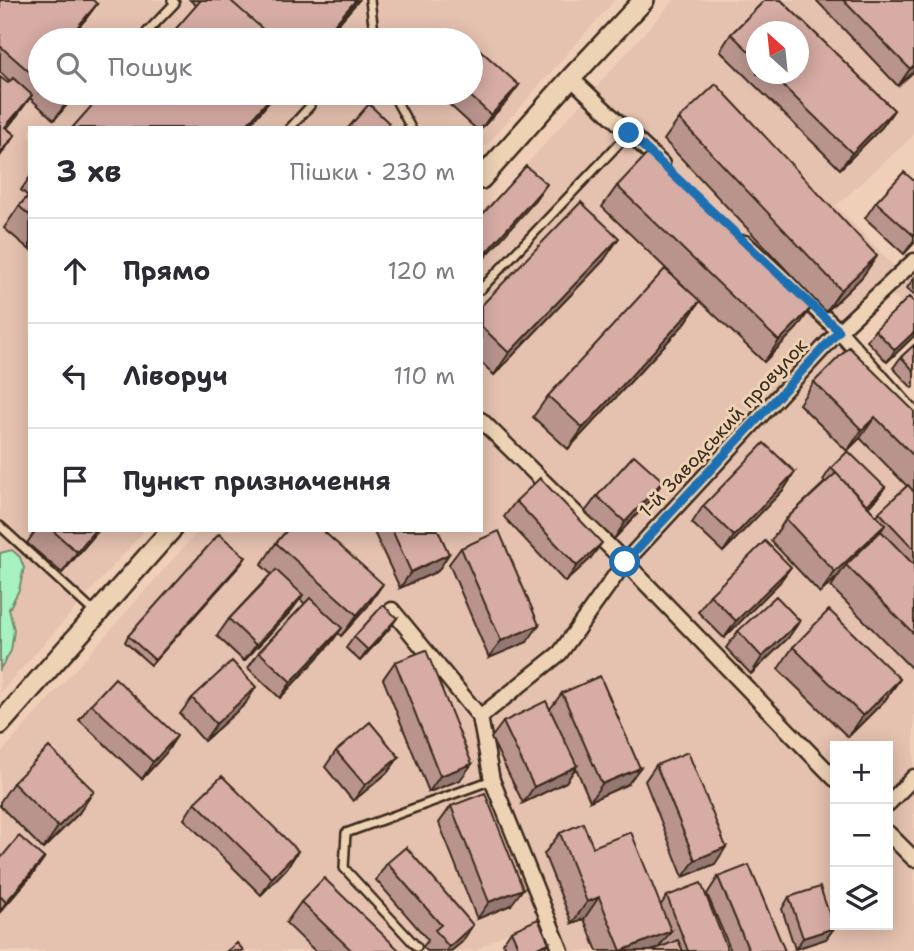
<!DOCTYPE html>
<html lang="uk">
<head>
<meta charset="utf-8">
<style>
	body { margin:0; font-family:"Shantell Sans",sans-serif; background:#f7f7f7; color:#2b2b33 }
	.controls { position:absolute; right:21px; bottom:21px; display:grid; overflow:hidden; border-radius:0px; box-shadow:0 4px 18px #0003 }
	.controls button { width:63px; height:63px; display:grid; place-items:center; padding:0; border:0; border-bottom:2px solid #e1e1e2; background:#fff; color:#2b2b33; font:35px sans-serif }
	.compass { position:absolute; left:746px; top:21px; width:63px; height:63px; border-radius:50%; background:#fff; box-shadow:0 4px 18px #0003; rotate:333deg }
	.stop { position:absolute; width:21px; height:21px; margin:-16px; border:5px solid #1f6fb2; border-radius:50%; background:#fff }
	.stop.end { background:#1f6fb2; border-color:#fff; box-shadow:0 2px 7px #0008 }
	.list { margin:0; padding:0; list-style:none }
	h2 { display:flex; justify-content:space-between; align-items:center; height:91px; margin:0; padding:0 28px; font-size:30px }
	h2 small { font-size:23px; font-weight:400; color:#7c7c81 }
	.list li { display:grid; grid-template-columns:46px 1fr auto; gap:21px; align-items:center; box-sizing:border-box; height:105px; padding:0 28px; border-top:2px solid #e1e1e2 }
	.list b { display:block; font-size:26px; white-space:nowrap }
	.list em { font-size:23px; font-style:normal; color:#7c7c81 }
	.icon { flex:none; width:38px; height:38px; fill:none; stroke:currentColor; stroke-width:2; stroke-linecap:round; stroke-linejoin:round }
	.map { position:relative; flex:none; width:914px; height:951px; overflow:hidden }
	.search { position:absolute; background:#fff; box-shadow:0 4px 18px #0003; left:28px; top:28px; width:455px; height:77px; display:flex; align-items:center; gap:18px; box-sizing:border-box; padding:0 24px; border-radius:38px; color:#7c7c81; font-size:26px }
	.panel { position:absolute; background:#fff; box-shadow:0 4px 18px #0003; left:28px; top:126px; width:455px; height:406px; border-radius:0px }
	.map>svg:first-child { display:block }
	.built { fill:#e5c1af; fill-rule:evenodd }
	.green { fill:#a7f0bf; stroke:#718d6e; stroke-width:2 }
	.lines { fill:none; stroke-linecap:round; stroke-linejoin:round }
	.service-casing { stroke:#3b2a1e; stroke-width:12 }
	.minor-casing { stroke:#3b2a1e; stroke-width:19 }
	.tertiary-casing { stroke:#3b2a1e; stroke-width:24 }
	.service { stroke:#edd2b4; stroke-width:7 }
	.minor { stroke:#edd2b4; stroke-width:14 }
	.tertiary { stroke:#edd2b4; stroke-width:19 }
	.wall { fill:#b8948d; stroke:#3b2a1e; stroke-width:2; fill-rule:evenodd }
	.shaded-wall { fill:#967873; stroke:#3b2a1e; stroke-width:2 }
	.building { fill:#d6aca4; stroke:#3b2a1e; stroke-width:2 }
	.route { stroke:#1f6fb2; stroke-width:9 }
	.labels { text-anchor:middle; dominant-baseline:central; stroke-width:6; stroke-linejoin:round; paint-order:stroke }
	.street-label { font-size:19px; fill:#3b2a1e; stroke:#edd2b4 }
</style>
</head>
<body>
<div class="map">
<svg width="914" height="951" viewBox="0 0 914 951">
	<rect width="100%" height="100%" fill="#f0cfb8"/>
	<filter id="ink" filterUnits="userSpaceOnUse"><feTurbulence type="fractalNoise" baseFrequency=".0143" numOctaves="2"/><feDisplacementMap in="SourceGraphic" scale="14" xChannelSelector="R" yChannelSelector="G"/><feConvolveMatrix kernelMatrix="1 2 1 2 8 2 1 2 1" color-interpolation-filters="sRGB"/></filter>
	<g filter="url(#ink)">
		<!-- built -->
		<path class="built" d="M 0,0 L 615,0 L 481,151 L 481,128 L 30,128 L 30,530 L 145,530 L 0,693 ZM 40,40 L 471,40 L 471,93 L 40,93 Z
			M 674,0 L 914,0 L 914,135 L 836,206 L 901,273 L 914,261 L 914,315 L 885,288 L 840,331 L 914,411 L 914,951 L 539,951 L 527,921 L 475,951 L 0,951 L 0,754 L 199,530 L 481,530 L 481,215 ZM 757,32 L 799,32 L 799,74 L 757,74 ZM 835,746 L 888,746 L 888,925 L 835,925 Z"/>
		<!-- green -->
		<path class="green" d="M 12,550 L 20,557 L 24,568 L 19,590 L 9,609 L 14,630 L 11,651 L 0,669 L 0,553 Z"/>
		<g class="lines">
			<defs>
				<path id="service" d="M 370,0 L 375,40
					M 147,32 L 175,3 L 172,0
					M 392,93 L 411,128
					M 290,128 L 310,106
					M 481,289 L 629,133
					M 0,526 L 96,614
					M 417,947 L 344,868 L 346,833 L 492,780"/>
				<path id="minor" d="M 571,78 L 662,164
					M 745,243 L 839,331 L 914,415
					M 481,420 L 625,562 L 835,779
					M 392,610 L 480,717 L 492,780 L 561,951
					M 480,717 L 560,653 L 625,562 L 839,331 L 914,261
					M 888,804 L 914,777
					M 888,833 L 914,859"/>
				<path id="tertiary" d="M 481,179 L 571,78 L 644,0
					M 0,724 L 171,530"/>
			</defs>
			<!-- service casing -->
			<use href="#service" class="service-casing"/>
			<!-- minor casing -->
			<use href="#minor" class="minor-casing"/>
			<!-- tertiary casing -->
			<use href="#tertiary" class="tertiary-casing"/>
			<!-- service -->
			<use href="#service" class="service"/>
			<!-- minor -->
			<use href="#minor" class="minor"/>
			<!-- tertiary -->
			<use href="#tertiary" class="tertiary"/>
		</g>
		<!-- wall -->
		<path class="wall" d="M 0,0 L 97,4 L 85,20 L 40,40 L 40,93 L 77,93 L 54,120 L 30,98 L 7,128 L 15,135 L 0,156 L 8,83 L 10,81 L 0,72 Z
			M 190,0 L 359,0 L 324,40 L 166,40 L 197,6 Z
			M 765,0 L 781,0 L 894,110 L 882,127 L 840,169 L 720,51 L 731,34 ZM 757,32 L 799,32 L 799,74 L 757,74 Z
			M 816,0 L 914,0 L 914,71 L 898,86 Z
			M 519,85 L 507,101 L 481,129 L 481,128 L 475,128 L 440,96 L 442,93 L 471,93 Z
			M 679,119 L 877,256 L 862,277 L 826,312 L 664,140 Z
			M 30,177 L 30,250 L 4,228 L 19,206 L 28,196 L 21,190 Z
			M 914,181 L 914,243 L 904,254 L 865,218 L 876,202 Z
			M 617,186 L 797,328 L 764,362 L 700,301 L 685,323 L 568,449 L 533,417 L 548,396 L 684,286 L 602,207 Z
			M 604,260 L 494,375 L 481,362 L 481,306 Z
			M 914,278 L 914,295 L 907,288 Z
			M 914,302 L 914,336 L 887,362 L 867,341 L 875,330 Z
			M 914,345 L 914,386 L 912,388 L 893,368 L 901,357 Z
			M 814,382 L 914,411 L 914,671 L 831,587 L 839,575 L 820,593 L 771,541 L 786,519 L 825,482 L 823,480 L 831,468 L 885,487 L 877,498 L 868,507 L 876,516 L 907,486 L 860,438 L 847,451 L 799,404 Z
			M 795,472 L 784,489 L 723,552 L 692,523 L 703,506 Z
			M 663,481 L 652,498 L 614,539 L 585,512 L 597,496 Z
			M 516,501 L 590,559 L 565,582 L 504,517 Z
			M 36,530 L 99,530 L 62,573 L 27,543 Z
			M 373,530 L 438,530 L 438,571 L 400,588 Z
			M 276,543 L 368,606 L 341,636 L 338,633 L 330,644 L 280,698 L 248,668 L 259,652 L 305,604 L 300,599 L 291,611 L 244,661 L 217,636 L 229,619 L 271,574 L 261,565 Z
			M 461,548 L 527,642 L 489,658 L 449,564 Z
			M 242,563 L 151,665 L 125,642 L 128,636 Z
			M 779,583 L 724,638 L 698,612 L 710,595 Z
			M 397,618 L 389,629 L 360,661 L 346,648 L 354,637 Z
			M 738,631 L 788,638 L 751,674 L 726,648 Z
			M 793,647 L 900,679 L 885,700 L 848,737 L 778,669 Z
			M 395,662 L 460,780 L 429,792 L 383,679 Z
			M 562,693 L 628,784 L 590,801 L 576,768 L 566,782 L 523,803 L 491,738 L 503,722 L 550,709 Z
			M 192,698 L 245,704 L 204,741 L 180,714 Z
			M 91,704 L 166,753 L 142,779 L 79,720 Z
			M 336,751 L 399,757 L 387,773 L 353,801 L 325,767 Z
			M 656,765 L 715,864 L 683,877 L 645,781 Z
			M 13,783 L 79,813 L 43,849 L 0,806 L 0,802 Z
			M 195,802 L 298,851 L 287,868 L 261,895 L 184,819 Z
			M 451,806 L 511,905 L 477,919 L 439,823 Z
			M 560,833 L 593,847 L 660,906 L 667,896 L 728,951 L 597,951 L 584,919 L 572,923 L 544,854 Z
			M 44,858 L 33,874 L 0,912 L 0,859 Z
			M 387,863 L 462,942 L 451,951 L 427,951 L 423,947 L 428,940 L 376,880 Z
			M 718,877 L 785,951 L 731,951 L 707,894 Z
			M 789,897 L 834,928 L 826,939 L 795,949 L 782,909 Z
			M 301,902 L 400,951 L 315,951 L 286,923 Z
			M 511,931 L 543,951 L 507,951 L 503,943 Z"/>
		<!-- shaded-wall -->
		<path class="shaded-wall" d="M 356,0 L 359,0 L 324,40 L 321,40 Z
			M 97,4 L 85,20 L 68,40 L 73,32 Z
			M 914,65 L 914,71 L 898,86 L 910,69 Z
			M 519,85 L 507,101 L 481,129 L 491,115 Z
			M 75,93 L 77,93 L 54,120 L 66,103 Z
			M 274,93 L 277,93 L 247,128 L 244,128 Z
			M 32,95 L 17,116 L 0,137 L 5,127 Z
			M 894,110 L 882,127 L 840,169 L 852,153 Z
			M 15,135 L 0,156 L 0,153 Z
			M 547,184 L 535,201 L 481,262 L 481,258 Z
			M 619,238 L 604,260 L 494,375 L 509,353 Z
			M 914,240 L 914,243 L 904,254 Z
			M 877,256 L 862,277 L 826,312 L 841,290 Z
			M 700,301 L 685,323 L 568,449 L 583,428 Z
			M 812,307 L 797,328 L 764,362 L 779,341 Z
			M 914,332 L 914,336 L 887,362 L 895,350 Z
			M 875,417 L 860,438 L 847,451 L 862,430 Z
			M 795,472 L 784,489 L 723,552 L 734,536 Z
			M 663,481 L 652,498 L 614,539 L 625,522 Z
			M 885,487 L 877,498 L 860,516 L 867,505 Z
			M 885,525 L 870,547 L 846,565 L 839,575 L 820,593 L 835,572 Z
			M 95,530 L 99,530 L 62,573 L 77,552 Z
			M 602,543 L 590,559 L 565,582 L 577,566 Z
			M 449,554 L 438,571 L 400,588 L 411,572 Z
			M 246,557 L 242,563 L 151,665 L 155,660 Z
			M 791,567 L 779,583 L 724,638 L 736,621 Z
			M 383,584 L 368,606 L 341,636 L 357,615 Z
			M 303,595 L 291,611 L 244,661 L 256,645 Z
			M 397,618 L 389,629 L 360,661 L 368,650 Z
			M 800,621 L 788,638 L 751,674 L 762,657 Z
			M 539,625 L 527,642 L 489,658 L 501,641 Z
			M 342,628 L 330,644 L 280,698 L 291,682 Z
			M 900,679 L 885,700 L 848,737 L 863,716 Z
			M 256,687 L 245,704 L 204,741 L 216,724 Z
			M 177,736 L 166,753 L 142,779 L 153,762 Z
			M 399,757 L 387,773 L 353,801 L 365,785 Z
			M 472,764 L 460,780 L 429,792 L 440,776 Z
			M 577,766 L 566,782 L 523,803 L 534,787 Z
			M 640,768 L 628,784 L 590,801 L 602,784 Z
			M 94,791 L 79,813 L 43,849 L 58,827 Z
			M 726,847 L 715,864 L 683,877 L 695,860 Z
			M 298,851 L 287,868 L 261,895 L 272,878 Z
			M 44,858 L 33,874 L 0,912 L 6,902 Z
			M 523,889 L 511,905 L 477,919 L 489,902 Z
			M 599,897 L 584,919 L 572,923 L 587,902 Z
			M 473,925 L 462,942 L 451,951 L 446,951 L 449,947 Z
			M 834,928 L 826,939 L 795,949 L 803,938 Z
			M 671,931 L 656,951 L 621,951 Z
			M 549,943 L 543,951 L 530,951 Z"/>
		<!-- building -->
		<path class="building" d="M 0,0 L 93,0 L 97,4 L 73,32 L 83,40 L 40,40 L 40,81 L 0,46 Z
			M 201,0 L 230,0 L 275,40 L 166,40 Z
			M 230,0 L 356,0 L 321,40 L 275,40 Z
			M 765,0 L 781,0 L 894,110 L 852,153 L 771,74 L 799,74 L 799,32 L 757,32 L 757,59 L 731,34 Z
			M 843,0 L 914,0 L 914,65 L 910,69 Z
			M 156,33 L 165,40 L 150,40 Z
			M 479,49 L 519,85 L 491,115 L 467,93 L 471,93 L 471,58 Z
			M 0,77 L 8,83 L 13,78 L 32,95 L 5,127 L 15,135 L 0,153 Z
			M 716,84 L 877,256 L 841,290 L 679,119 Z
			M 54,93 L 75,93 L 66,103 Z
			M 103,93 L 274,93 L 244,128 L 72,128 Z
			M 369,104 L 389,123 L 384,128 L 348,128 Z
			M 650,151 L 812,307 L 779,341 L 617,186 Z
			M 526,166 L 547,184 L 481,258 L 481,216 Z
			M 904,172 L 914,181 L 914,236 L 876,202 Z
			M 30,194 L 30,216 L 19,206 Z
			M 581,202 L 619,238 L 509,353 L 481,326 L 481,306 Z
			M 665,269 L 700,301 L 583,428 L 548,396 Z
			M 909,297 L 914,302 L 914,332 L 895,350 L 875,330 Z
			M 914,345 L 914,371 L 901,357 Z
			M 849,347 L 914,411 L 914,456 L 875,417 L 862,430 L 814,382 Z
			M 764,443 L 795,472 L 734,536 L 703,506 Z
			M 848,451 L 885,487 L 867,505 L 831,468 Z
			M 634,455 L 663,481 L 625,522 L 597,496 Z
			M 836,473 L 885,525 L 835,572 L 786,519 Z
			M 540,478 L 602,543 L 577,566 L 516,501 Z
			M 908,485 L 914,492 L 914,549 L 879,512 Z
			M 52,530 L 95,530 L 77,552 Z
			M 287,530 L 322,530 L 383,584 L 357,615 L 276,543 Z
			M 392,530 L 438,530 L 449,554 L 411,572 Z
			M 499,531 L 539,625 L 501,641 L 461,548 Z
			M 881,531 L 914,565 L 914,634 L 846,565 Z
			M 219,534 L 246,557 L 155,660 L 128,636 Z
			M 765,541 L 791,567 L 736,621 L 710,595 Z
			M 276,570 L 303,595 L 256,645 L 229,619 Z
			M 776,596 L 800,621 L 762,657 L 738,631 Z
			M 310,598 L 342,628 L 291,682 L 259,652 Z
			M 383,605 L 397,618 L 368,650 L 354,637 Z
			M 829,610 L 900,679 L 863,716 L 793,647 Z
			M 426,650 L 472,764 L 440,776 L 395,662 Z
			M 232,661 L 256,687 L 216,724 L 192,698 Z
			M 600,676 L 640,768 L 602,784 L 562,693 Z
			M 115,678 L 177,736 L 153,762 L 91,704 Z
			M 546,701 L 577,766 L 534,787 L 503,722 Z
			M 370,722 L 399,757 L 365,785 L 336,751 Z
			M 49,747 L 94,791 L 58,827 L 13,783 Z
			M 688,752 L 726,847 L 695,860 L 656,765 Z
			M 222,776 L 298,851 L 272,878 L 195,802 Z
			M 485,793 L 523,889 L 489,902 L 451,806 Z
			M 583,823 L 593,847 L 631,832 L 671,931 L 621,951 L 599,897 L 587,902 L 560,833 Z
			M 19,836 L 44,858 L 6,902 L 0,896 L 0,859 Z
			M 406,847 L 473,925 L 449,947 L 435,930 L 441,925 L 387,863 Z
			M 749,865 L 785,951 L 749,951 L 718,877 Z
			M 324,878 L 400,951 L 352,951 L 301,902 Z
			M 701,883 L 728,951 L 688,951 L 667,896 Z
			M 820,887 L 834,928 L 803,938 L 789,897 Z
			M 538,919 L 549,943 L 530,951 L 520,951 L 511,931 Z
			M 678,940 L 683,951 L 651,951 Z
			M 237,943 L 244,951 L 227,951 Z"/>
	</g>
	<g class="lines" filter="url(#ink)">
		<!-- route -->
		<path class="route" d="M 625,562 L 839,331 L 629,133"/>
	</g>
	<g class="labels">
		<!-- street labels -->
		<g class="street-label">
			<text transform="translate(723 428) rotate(-47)">1-й Заводський провулок</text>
		</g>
	</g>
</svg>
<div class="controls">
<button>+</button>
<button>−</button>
<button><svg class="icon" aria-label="layers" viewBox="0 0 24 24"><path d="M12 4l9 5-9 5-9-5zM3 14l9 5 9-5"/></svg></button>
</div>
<svg class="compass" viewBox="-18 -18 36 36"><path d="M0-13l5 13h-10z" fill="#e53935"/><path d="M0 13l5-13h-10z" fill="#7c7c81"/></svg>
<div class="stop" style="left:625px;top:562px"></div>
<div class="stop end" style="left:629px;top:133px"></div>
<div class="search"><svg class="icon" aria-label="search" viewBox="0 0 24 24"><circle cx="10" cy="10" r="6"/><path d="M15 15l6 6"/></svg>Пошук</div>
<section class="panel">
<h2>3 хв<small>Пішки · 230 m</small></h2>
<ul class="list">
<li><svg class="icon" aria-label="ahead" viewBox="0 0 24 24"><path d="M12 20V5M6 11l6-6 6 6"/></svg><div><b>Прямо</b></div><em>120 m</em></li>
<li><svg class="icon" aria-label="left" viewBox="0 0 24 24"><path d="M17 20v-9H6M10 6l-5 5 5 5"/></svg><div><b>Ліворуч</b></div><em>110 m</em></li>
<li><svg class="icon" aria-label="arrive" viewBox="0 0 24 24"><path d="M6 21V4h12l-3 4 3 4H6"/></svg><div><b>Пункт призначення</b></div></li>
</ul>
</section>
</div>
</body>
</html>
